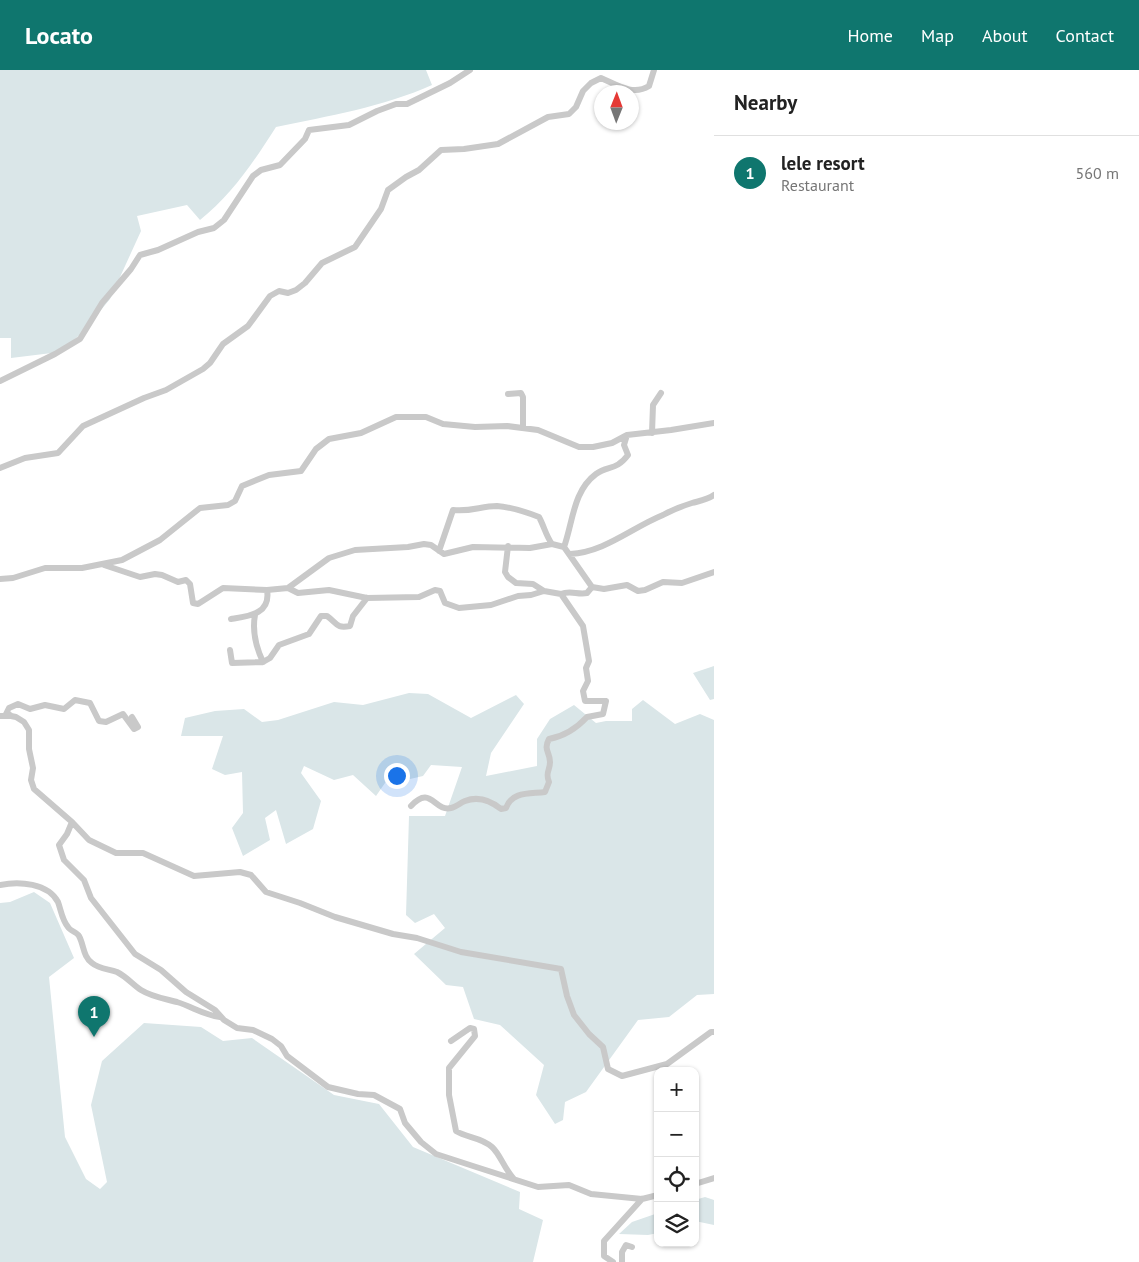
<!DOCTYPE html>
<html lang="en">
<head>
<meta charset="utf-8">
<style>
	body { margin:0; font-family:"PT Sans",sans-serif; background:#f2f2f2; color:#222 }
	.controls { position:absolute; right:15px; bottom:15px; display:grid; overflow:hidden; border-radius:10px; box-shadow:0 1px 4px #0004 }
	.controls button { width:45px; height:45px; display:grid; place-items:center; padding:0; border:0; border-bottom:1px solid #e0e0e0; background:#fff; color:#222; font:25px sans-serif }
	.compass { position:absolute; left:594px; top:15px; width:45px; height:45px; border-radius:50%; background:#fff; box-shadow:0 1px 4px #0004; rotate:1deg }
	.you { position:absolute; left:396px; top:705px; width:18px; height:18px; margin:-12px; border:4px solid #fff; border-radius:50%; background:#1a73e8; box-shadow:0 0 0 8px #1a73e833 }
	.badge { display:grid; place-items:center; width:32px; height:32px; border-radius:50%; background:#0f766e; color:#fff; font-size:16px; font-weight:700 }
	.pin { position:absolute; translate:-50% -41px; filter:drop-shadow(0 1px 2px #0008) }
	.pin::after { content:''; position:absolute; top:26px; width:18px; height:15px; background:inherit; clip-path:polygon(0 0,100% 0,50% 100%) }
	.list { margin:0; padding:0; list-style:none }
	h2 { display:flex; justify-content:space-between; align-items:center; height:65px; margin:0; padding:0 20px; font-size:21px }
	h2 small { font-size:16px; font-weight:400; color:#767676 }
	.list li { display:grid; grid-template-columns:32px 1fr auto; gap:15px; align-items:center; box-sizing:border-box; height:75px; padding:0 20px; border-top:1px solid #e0e0e0 }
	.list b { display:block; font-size:19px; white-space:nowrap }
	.list p { margin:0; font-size:16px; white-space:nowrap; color:#767676 }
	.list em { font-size:16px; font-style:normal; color:#767676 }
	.icon { flex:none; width:28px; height:28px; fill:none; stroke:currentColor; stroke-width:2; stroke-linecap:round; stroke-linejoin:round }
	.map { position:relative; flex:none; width:714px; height:1192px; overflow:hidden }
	header { display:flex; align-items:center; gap:30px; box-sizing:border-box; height:70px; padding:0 25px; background:#0f766e; color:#fff }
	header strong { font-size:24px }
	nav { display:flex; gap:28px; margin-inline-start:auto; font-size:18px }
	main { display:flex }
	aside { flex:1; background:#fff }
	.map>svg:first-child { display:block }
	.green { fill:#dae6e8 }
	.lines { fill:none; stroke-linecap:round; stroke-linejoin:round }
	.minor { stroke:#c9c9c9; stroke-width:6 }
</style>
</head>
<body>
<header>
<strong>Locato</strong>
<nav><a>Home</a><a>Map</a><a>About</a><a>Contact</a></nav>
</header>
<main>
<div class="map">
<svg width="714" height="1192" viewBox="0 0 714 1192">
	<rect width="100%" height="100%" fill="#fff"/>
	<!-- green -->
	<path class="green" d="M 0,0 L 426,0 L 432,15 C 383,37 328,46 276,57 C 255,90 231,126 200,150 L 187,135 L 137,146 L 141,161 L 110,229 L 82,263 L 60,282 L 11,288 L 11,268 L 0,268 Z
		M 714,596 L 714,629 L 710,630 L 693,603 Z
		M 409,623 L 428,624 L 471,648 L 516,625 L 524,634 L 491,683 L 486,706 L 537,696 L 537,669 L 550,649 L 574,635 L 596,653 L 606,651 L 632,651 L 632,639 L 643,630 L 675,654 L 700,644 L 714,650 L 714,924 L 697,925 L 669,947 L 638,950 L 586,1022 L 565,1032 L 563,1050 L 555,1054 L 536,1025 L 544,995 L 500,955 L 474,949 L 463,917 L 446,915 L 414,884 L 445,858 L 434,844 L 415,853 L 406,845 L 409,746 L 445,746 L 462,697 L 431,695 L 423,706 L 410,709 L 394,700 L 376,726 L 353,705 L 334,710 L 304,696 L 301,703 L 321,731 L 313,759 L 286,774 L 276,740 L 265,748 L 270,770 L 243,786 L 232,758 L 243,743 L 242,702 L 225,705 L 212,699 L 223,666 L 181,666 L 185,648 L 215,641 L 244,639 L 262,652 L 278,650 L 334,632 L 363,635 Z
		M 34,822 L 50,833 L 74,888 L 49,907 L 65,1067 L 86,1109 L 100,1119 L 107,1112 L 91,1035 L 102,991 L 144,953 L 201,957 L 223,971 L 252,968 L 334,1025 L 379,1034 L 413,1077 L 520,1122 L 519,1139 L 543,1150 L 533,1192 L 0,1192 L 0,833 L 10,832 Z
		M 705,1127 L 714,1130 L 714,1155 L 695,1151 L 695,1130 Z
		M 658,1143 L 658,1163 L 648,1165 L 619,1164 L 632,1152 Z"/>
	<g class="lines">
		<!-- minor -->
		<path class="minor" d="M 0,311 L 55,284 L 80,269 L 102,233 L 131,199 L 140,185 L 158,180 L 198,162 L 214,158 L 224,150 L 253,106 L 261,100 L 280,95 L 305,69 L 309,60 L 349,55 L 377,41 L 396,34 L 407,34 L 450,13 L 470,0
			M 508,324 L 521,323 L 523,327 L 523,358
			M 652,363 L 653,335 L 661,323
			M 0,398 L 25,388 L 58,383 L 83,356 L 144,328 L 166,320 L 203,299 L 210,293 L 223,274 L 248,256 L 270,226 L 279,221 L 288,223 L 296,220 L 305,213 L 322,193 L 355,177 L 381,139 L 388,120 L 406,107 L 419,100 L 441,80 L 464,79 L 498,74 L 548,47 L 569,44 L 576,37 L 583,21 L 591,13 L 601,8 C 617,15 633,26 649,16 L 654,0
			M 564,477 C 573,452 573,421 596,404 C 608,395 616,401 628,385 L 624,375 L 627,365
			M 439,481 L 453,440 C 471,442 481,436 497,436 C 512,437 526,442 539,447 C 544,456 546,466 552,474
			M 570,484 C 605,482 631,458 663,445 C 672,440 682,436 692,433 C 699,431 707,430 714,425
			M 104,495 L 140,507 L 155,504 L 162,505 L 178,512 L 186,510 L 190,514 L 193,533 L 198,534 L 223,518 L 267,520 L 288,518 L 329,488 L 355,480 L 408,477 L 424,474 L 431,475 L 444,484 L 473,477 L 530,478 L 552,474 L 564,477 L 592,517 L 604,519 L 627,515 L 638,521 L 645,520 L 663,512 L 682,513 L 714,502
			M 0,509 L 13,508 L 45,498 L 82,498 L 122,490 L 160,470 L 200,438 L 228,435 L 235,431 L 242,416 L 269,405 L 301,401 L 316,379 L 329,369 L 361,363 L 396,347 L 426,347 L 443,354 L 475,357 L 507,356 L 538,360 L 579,377 L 593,377 L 612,373 L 627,365 L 671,360 L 714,353
			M 288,518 L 298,523 L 329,520 L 367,528 L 419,527 L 435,520 L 440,521 L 445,533 L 459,538 L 491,535 L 518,526 L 531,525 L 544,521
			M 561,524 C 570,520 578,525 587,523 L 592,517
			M 231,549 C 249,546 271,544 267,520
			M 230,580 L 232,593 L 263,592 C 256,577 252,561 255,545
			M 263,592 L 270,588 L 279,575 L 309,564 L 321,546 L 327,546 C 337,553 336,559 350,556 L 353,546 L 367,528
			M 10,645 L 6,644 L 9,638 L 18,634 L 30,639 L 45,635 L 64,639 L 75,630 L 90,633 L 99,651 L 106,652 L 123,644 L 134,659 L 138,657 L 132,647
			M 0,646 L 11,646 L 16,647 L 24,652 L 29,660 L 29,679 L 33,698 L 31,710 L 34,719 L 72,752 L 89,770 L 116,783 L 143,783 L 194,806 L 240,802 L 251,805 L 266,822 L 300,833 L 335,847 L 393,864 L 417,868 L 461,882 L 561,899 L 567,926 L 574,945 L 589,964 L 603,977 L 608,999 L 622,1006 L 667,994 L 711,962 L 714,962
			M 411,736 C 431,714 434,742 451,738 C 456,737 460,733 465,731 C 478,726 491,731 501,739 L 506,738 C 512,721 530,724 545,722 L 549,712 C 545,702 550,701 550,692 C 550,682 543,680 549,669 C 565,666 576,659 587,647 L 603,644 L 606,631 L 585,631 L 583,621 L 588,611 L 586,598 L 589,591 L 583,556 L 561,524 L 544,521 L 533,514 L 516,513 L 508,507 L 505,502 L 508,476
			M 72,752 L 67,764 L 59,775 L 64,790 L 84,810 L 91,828 L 135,884 L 161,900 L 186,922 L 215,940 L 224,950 L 237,958 L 253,960 L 272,969 L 281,976 L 287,986 L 328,1017 L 358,1024 L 374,1025 L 400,1039 L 405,1053 L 421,1072 L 436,1084 L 473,1096 L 538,1117 L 569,1115 L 591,1124 L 642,1129 L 658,1125
			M 0,815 C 19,811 48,813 58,832 C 61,840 62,850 68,857 C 70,861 77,862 79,866 C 84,875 83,887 92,893 C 99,899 109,899 117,902 C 127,907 133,915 141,920 C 152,927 166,929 177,932 C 193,937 204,945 220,947
			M 451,971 L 470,958 L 474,959 L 475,966 L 449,998 L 449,1025 L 456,1061 C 467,1068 481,1067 492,1077 C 500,1084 505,1100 514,1109
			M 695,1114 L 714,1108
			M 613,1192 L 604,1186 L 604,1171 L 642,1129
			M 622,1192 L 622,1182 L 626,1175 L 632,1177"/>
	</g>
</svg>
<div class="controls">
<button>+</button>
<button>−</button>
<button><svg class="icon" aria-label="locate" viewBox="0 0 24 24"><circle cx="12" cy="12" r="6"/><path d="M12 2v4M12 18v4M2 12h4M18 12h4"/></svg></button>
<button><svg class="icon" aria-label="layers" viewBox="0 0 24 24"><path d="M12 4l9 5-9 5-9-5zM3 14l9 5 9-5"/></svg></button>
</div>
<svg class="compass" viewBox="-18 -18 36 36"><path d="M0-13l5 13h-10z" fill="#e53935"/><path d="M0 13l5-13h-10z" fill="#767676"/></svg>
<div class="you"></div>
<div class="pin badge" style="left:94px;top:967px">1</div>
</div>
<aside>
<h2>Nearby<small></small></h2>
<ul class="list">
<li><span class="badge">1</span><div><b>lele resort</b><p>Restaurant</p></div><em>560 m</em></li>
</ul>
</aside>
</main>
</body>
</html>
